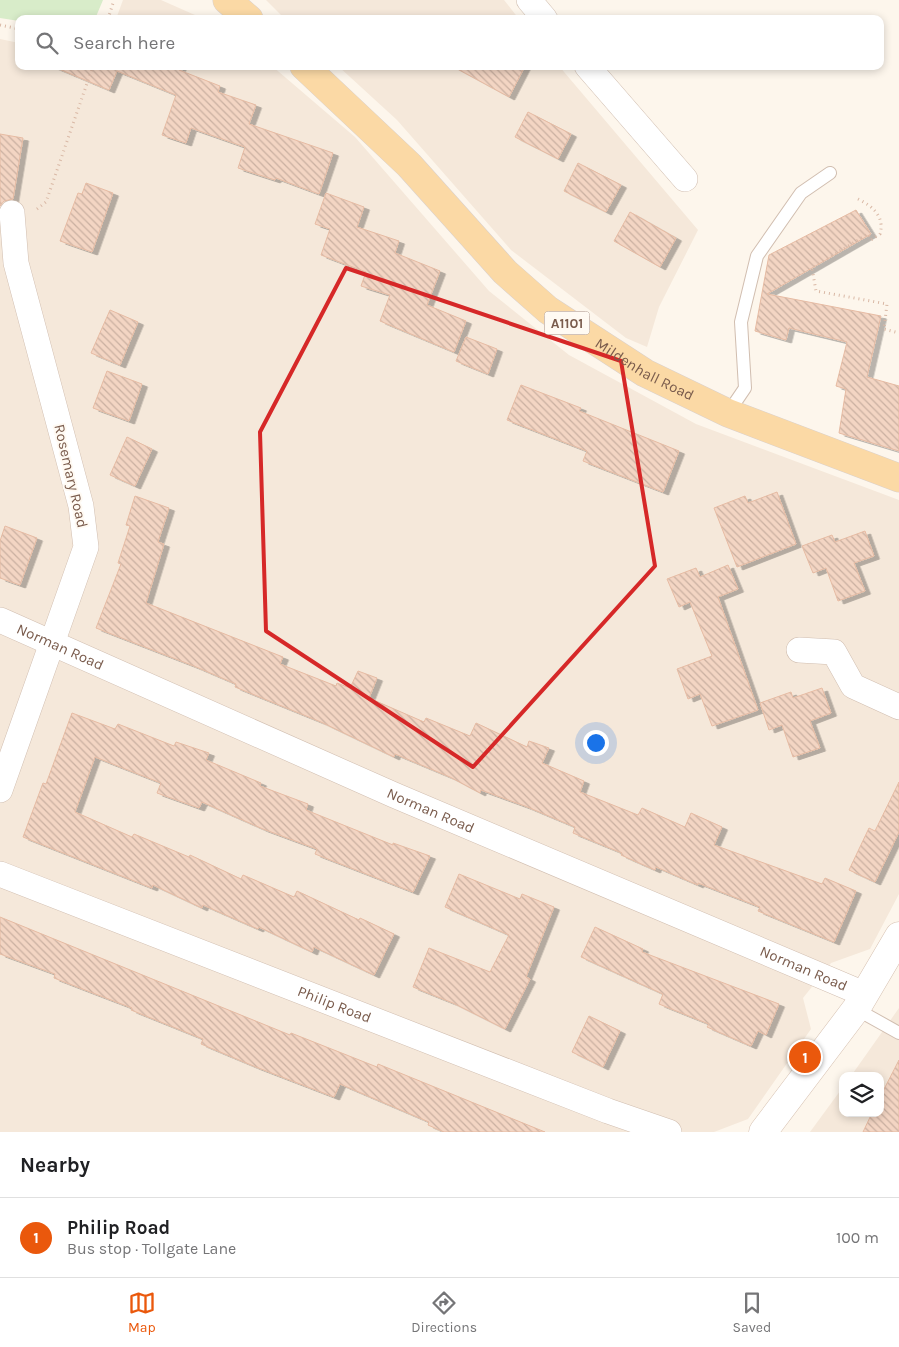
<!DOCTYPE html>
<html lang="en">
<head>
<meta charset="utf-8">
<style>
	body { margin:0; font-family:Karla,sans-serif; background:#f2f2f2; color:#202124 }
	.controls { position:absolute; right:15px; bottom:15px; display:grid; overflow:hidden; border-radius:10px; box-shadow:0 2px 8px #0003 }
	.controls button { width:45px; height:45px; display:grid; place-items:center; padding:0; border:0; border-bottom:1px solid #e0e0e0; background:#fff; color:#202124; font:25px sans-serif }
	.you { position:absolute; left:595px; top:742px; width:18px; height:18px; margin:-12px; border:4px solid #fff; border-radius:50%; background:#1a73e8; box-shadow:0 0 0 8px #1a73e833 }
	.badge { display:grid; place-items:center; width:32px; height:32px; border-radius:50%; background:#ea580c; color:#fff; font-size:16px; font-weight:700 }
	.pin { position:absolute; translate:-50% -50%; border:2px solid #fff; box-shadow:0 1px 5px #0006 }
	.list { margin:0; padding:0; list-style:none }
	h2 { display:flex; justify-content:space-between; align-items:center; height:65px; margin:0; padding:0 20px; font-size:21px }
	h2 small { font-size:16px; font-weight:400; color:#757577 }
	.list li { display:grid; grid-template-columns:32px 1fr auto; gap:15px; align-items:center; box-sizing:border-box; height:80px; padding:0 20px; border-top:1px solid #e0e0e0 }
	.list b { display:block; font-size:19px; white-space:nowrap }
	.list p { margin:0; font-size:16px; white-space:nowrap; color:#757577 }
	.list em { font-size:16px; font-style:normal; color:#757577 }
	.icon { flex:none; width:28px; height:28px; fill:none; stroke:currentColor; stroke-width:2; stroke-linecap:round; stroke-linejoin:round }
	.map { position:relative; flex:none; width:899px; height:1132px; overflow:hidden }
	.search { position:absolute; background:#fff; box-shadow:0 2px 8px #0003; left:15px; right:15px; top:15px; height:55px; display:flex; align-items:center; gap:12px; box-sizing:border-box; padding:0 18px; border-radius:10px; color:#757577; font-size:19px }
	.sheet { height:145px; background:#fff }
	nav { display:flex; justify-content:space-around; align-items:center; box-sizing:border-box; height:70px; border-top:1px solid #e0e0e0; background:#fff; font-size:14px; color:#757577 }
	nav a { display:grid; justify-items:center; gap:2px }
	nav .on { color:#ea580c }
	.map>svg:first-child { display:block }
	.residential { fill:#f5e8da }
	.grass { fill:#d8ecc9 }
	.building { fill:url(#building-back-hatch); stroke:#e6bba3; filter:url(#shadow) }
	.lines { fill:none; stroke-linecap:round; stroke-linejoin:round }
	.lane-casing { stroke:#d1beb0; stroke-width:14 }
	.street-casing { stroke:#d1beb0; stroke-width:26 }
	.secondary-casing { stroke:#d6c0b0; stroke-width:29 }
	.primary-casing { stroke:#dad1cd; stroke-width:29 }
	.path { stroke:#d9b8a5; stroke-width:3; stroke-dasharray:1 4; stroke-linecap:butt }
	.lane { stroke:#fff; stroke-width:12 }
	.street { stroke:#fff; stroke-width:25 }
	.secondary { stroke:#fff; stroke-width:28 }
	.primary { stroke:#fbd9a5; stroke-width:28 }
	.marked { fill:none; stroke:#d62828; stroke-width:4; stroke-linejoin:round }
	.labels { text-anchor:middle; dominant-baseline:central; stroke-width:4; stroke-linejoin:round; paint-order:stroke }
	.shield { fill:#fffaf3; stroke:#a28b7f; stroke-width:1 }
	.shield-label { font-size:14px; font-weight:bold; fill:#7a5c4d }
	.street-label { font-size:15px; fill:#7a5c4d; stroke:#fffaf3 }
</style>
</head>
<body>
<div class="map">
<svg width="899" height="1132" viewBox="0 0 899 1132">
	<defs>
		<pattern id="building-back-hatch" width="6" height="6" patternUnits="userSpaceOnUse" patternTransform="scale(1.25)"><rect width="6" height="6" fill="#f3d5c3"/><path d="M-1 5l2 2M0 0l6 6M5-1l2 2" fill="none" stroke="#cab0a1"/></pattern>
		<filter id="shadow"><feDropShadow dx="5.5" dy="3" stdDeviation="0" flood-color="#0004"/></filter>
	</defs>
	<rect width="100%" height="100%" fill="#fdf6ec"/>
	<!-- residential -->
	<path class="residential" d="M 123,0 L 161,0 L 204,19 L 116,19 Z
		M 266,0 L 504,0 L 519,19 L 285,19 Z
		M 0,39 L 19,43 L 19,66 L 272,66 L 355,137 L 489,291 L 569,355 L 696,424 L 899,500 L 899,894 L 870,949 L 831,963 L 803,998 L 811,1029 L 748,1119 L 714,1132 L 0,1132 Z
		M 338,66 L 559,66 L 698,230 L 659,307 L 647,347 L 626,338 L 511,250 L 397,120 Z
		M 899,1008 L 899,1132 L 810,1132 L 843,1087 L 843,1113 L 880,1113 L 880,1076 L 851,1076 Z"/>
	<!-- grass -->
	<path class="grass" d="M 0,0 L 103,0 L 95,19 L 19,19 L 19,21 L 0,18 Z"/>
	<!-- building -->
	<path class="building" d="M 52,66 L 181,66 L 179,70 L 220,86 L 218,92 L 256,105 L 249,124 L 333,153 L 319,194 L 276,178 L 275,180 L 238,168 L 245,147 L 191,128 L 186,143 L 162,135 L 176,95 L 117,71 L 109,90 Z
		M 452,66 L 525,66 L 509,97 Z
		M 528,112 L 571,134 L 558,159 L 515,137 Z
		M 0,134 L 23,138 L 13,199 L 4,201 L 0,206 Z
		M 578,163 L 621,185 L 606,212 L 564,191 Z
		M 86,183 L 113,193 L 92,252 L 60,241 L 78,193 L 82,194 Z
		M 326,193 L 364,207 L 357,227 L 399,241 L 395,253 L 440,271 L 427,305 L 466,321 L 454,352 L 380,321 L 390,295 L 361,286 L 366,272 L 321,255 L 330,229 L 315,224 Z
		M 856,210 L 871,234 L 767,294 L 881,316 L 867,377 L 899,386 L 899,451 L 839,433 L 846,389 L 836,386 L 847,342 L 789,328 L 786,340 L 755,331 L 769,255 Z
		M 630,212 L 676,238 L 660,267 L 614,241 Z
		M 110,310 L 138,322 L 120,365 L 91,353 Z
		M 466,337 L 497,349 L 488,374 L 456,361 Z
		M 107,371 L 142,384 L 129,421 L 93,408 Z
		M 521,385 L 581,408 L 579,411 L 679,451 L 663,492 L 583,461 L 587,451 L 507,420 Z
		M 127,437 L 152,449 L 135,486 L 110,475 Z
		M 777,492 L 796,544 L 737,567 L 714,508 L 745,496 L 748,503 Z
		M 135,496 L 169,508 L 158,542 L 164,544 L 146,603 L 283,657 L 280,664 L 336,686 L 337,683 L 350,688 L 358,671 L 377,678 L 369,698 L 424,722 L 426,718 L 470,736 L 476,723 L 527,747 L 529,741 L 549,748 L 542,763 L 584,781 L 580,792 L 638,815 L 642,808 L 685,827 L 691,813 L 722,827 L 714,845 L 822,884 L 825,878 L 856,891 L 834,942 L 758,911 L 760,907 L 698,883 L 698,885 L 656,867 L 655,870 L 621,855 L 622,853 L 573,833 L 575,827 L 525,806 L 481,790 L 480,793 L 450,777 L 395,754 L 394,757 L 321,722 L 235,687 L 236,684 L 194,666 L 96,628 L 121,564 L 118,563 L 130,526 L 126,525 Z
		M 5,526 L 37,538 L 20,585 L 0,578 L 0,541 Z
		M 865,531 L 874,556 L 854,563 L 865,591 L 838,601 L 826,568 L 813,573 L 802,546 L 832,535 L 835,542 Z
		M 728,565 L 738,589 L 718,597 L 758,710 L 712,726 L 700,694 L 688,699 L 677,669 L 712,656 L 690,602 L 679,607 L 667,579 L 696,568 L 700,577 Z
		M 822,688 L 831,713 L 810,721 L 820,748 L 793,757 L 782,725 L 769,730 L 760,703 L 791,692 L 793,698 Z
		M 72,713 L 115,729 L 118,724 L 174,746 L 176,742 L 209,753 L 206,760 L 261,783 L 260,786 L 308,804 L 306,810 L 393,845 L 393,843 L 430,856 L 413,892 L 315,854 L 317,849 L 263,829 L 202,802 L 199,808 L 157,793 L 161,783 L 95,757 L 75,812 L 132,837 L 134,834 L 189,857 L 190,855 L 241,879 L 243,875 L 294,897 L 297,891 L 359,920 L 360,918 L 394,934 L 374,975 L 314,947 L 312,952 L 259,927 L 258,929 L 203,905 L 202,908 L 153,885 L 152,888 L 23,837 L 43,783 L 46,784 Z
		M 899,782 L 899,832 L 875,882 L 849,870 L 869,828 L 875,831 Z
		M 459,874 L 520,899 L 522,894 L 554,907 L 526,977 L 530,979 L 505,1029 L 453,1003 L 413,987 L 429,948 L 490,972 L 509,935 L 445,907 Z
		M 0,917 L 290,1035 L 291,1033 L 377,1067 L 378,1064 L 545,1132 L 444,1132 L 428,1125 L 429,1122 L 340,1084 L 334,1097 L 256,1067 L 201,1044 L 203,1039 L 131,1010 L 132,1008 L 54,978 L 55,974 L 0,954 Z
		M 595,927 L 643,949 L 642,952 L 779,1004 L 766,1035 L 758,1031 L 751,1046 L 707,1027 L 709,1024 L 659,1004 L 663,994 L 581,957 Z
		M 589,1016 L 620,1031 L 603,1067 L 572,1052 Z
		M 899,1060 L 899,1132 L 863,1132 L 872,1113 L 880,1113 L 880,1097 Z"/>
	<g class="lines">
		<defs>
			<path id="lane" d="M 728,413 L 745,388 L 741,322 L 757,256 L 801,193 L 830,173
				M 856,1009 L 899,1033"/>
			<g id="street">
				<path d="M 529,0 L 545,19"/>
				<path d="M 587,66 L 685,179"/>
				<path id="s1" d="M 0,620 L 394,795 L 864,994"/>
				<path d="M 799,650 L 834,652 L 853,686 L 899,707"/>
				<path d="M 0,790 L 86,547 L 81,506 L 16,263 L 12,213"/>
				<path id="s2" d="M 0,874 L 608,1111 L 669,1132"/>
			</g>
			<path id="secondary" d="M 763,1132 L 856,1009 L 899,936"/>
			<g id="primary">
				<path d="M 227,0 L 249,19"/>
				<path id="s3" d="M 304,66 L 409,165 L 505,272 L 548,310 L 645,373 L 728,413 L 899,478"/>
			</g>
		</defs>
		<!-- lane casing -->
		<use href="#lane" class="lane-casing"/>
		<!-- street casing -->
		<use href="#street" class="street-casing"/>
		<!-- secondary casing -->
		<use href="#secondary" class="secondary-casing"/>
		<!-- primary casing -->
		<use href="#primary" class="primary-casing"/>
		<!-- path -->
		<path class="path" d="M 108,19 L 114,0
			M 0,25 L 19,29
			M 858,199 C 872,206 885,216 880,234 L 871,240 L 868,234 L 812,268 L 816,291 L 887,304 L 884,329 L 899,333
			M 37,209 L 46,202 L 93,66"/>
		<!-- lane -->
		<use href="#lane" class="lane"/>
		<!-- street -->
		<use href="#street" class="street"/>
		<!-- secondary -->
		<use href="#secondary" class="secondary"/>
		<!-- primary -->
		<use href="#primary" class="primary"/>
	</g>
	<!-- marked area -->
	<path class="marked" d="M 346,268 L 621,361 L 655,566 L 473,767 L 266,631 L 260,432 Z"/>
	<g class="labels">
		<!-- shield labels -->
		<rect class="shield" x="544.5" y="311.5" width="45" height="23" rx="4"/>
		<g class="shield-label">
			<text x="567" y="323">A1101</text>
		</g>
		<!-- street labels -->
		<g class="street-label">
			<text stroke="none"><textPath href="#s3" startOffset="459">Mildenhall Road</textPath></text>
			<text transform="translate(71 476) rotate(77)">Rosemary Road</text>
			<text stroke="none"><textPath href="#s1" startOffset="66">Norman Road</textPath></text>
			<text stroke="none"><textPath href="#s1" startOffset="471">Norman Road</textPath></text>
			<text stroke="none"><textPath href="#s1" startOffset="876">Norman Road</textPath></text>
			<text stroke="none"><textPath href="#s2" startOffset="359">Philip Road</textPath></text>
		</g>
	</g>
</svg>
<div class="controls">
<button><svg class="icon" aria-label="layers" viewBox="0 0 24 24"><path d="M12 4l9 5-9 5-9-5zM3 14l9 5 9-5"/></svg></button>
</div>
<div class="you"></div>
<div class="pin badge" style="left:805px;top:1057px">1</div>
<div class="search"><svg class="icon" aria-label="search" viewBox="0 0 24 24"><circle cx="10" cy="10" r="6"/><path d="M15 15l6 6"/></svg>Search here</div>
</div>
<section class="sheet">
<h2>Nearby<small></small></h2>
<ul class="list">
<li><span class="badge">1</span><div><b>Philip Road</b><p>Bus stop · Tollgate Lane</p></div><em>100 m</em></li>
</ul>
</section>
<nav>
<a class="on"><svg class="icon" aria-label="map" viewBox="0 0 24 24"><path d="M3 6l6-2 6 2 6-2v14l-6 2-6-2-6 2zM9 4v14M15 6v14"/></svg>Map</a>
<a><svg class="icon" aria-label="directions" viewBox="0 0 24 24"><path d="M12 3l9 9-9 9-9-9zM9 14v-3h6M13 9l2 2-2 2"/></svg>Directions</a>
<a><svg class="icon" aria-label="saved" viewBox="0 0 24 24"><path d="M7 4h10v16l-5-4-5 4z"/></svg>Saved</a>
</nav>
</body>
</html>
